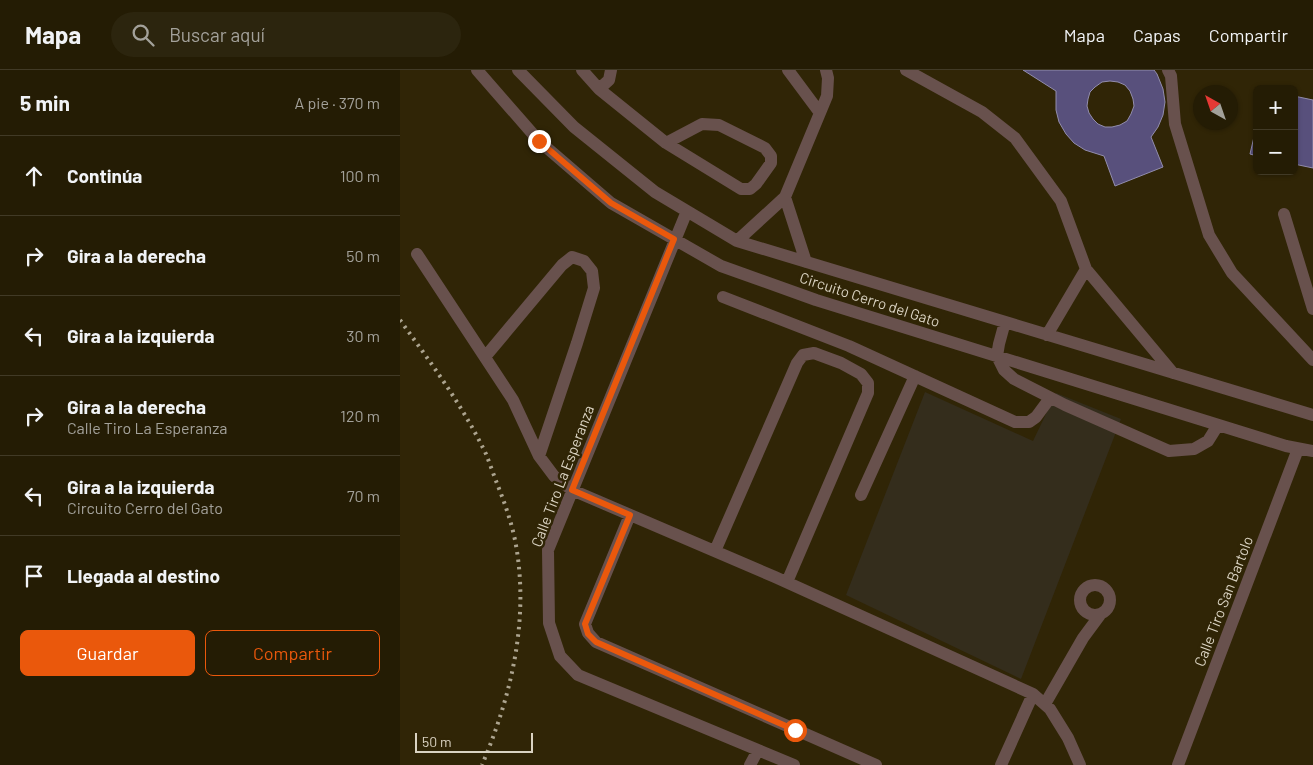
<!DOCTYPE html>
<html lang="es">
<head>
<meta charset="utf-8">
<style>
	body { margin:0; font-family:Barlow,sans-serif; background:#2c250e; color:#f1f3f6 }
	.controls { position:absolute; right:15px; top:15px; display:grid; overflow:hidden; border-radius:8px; box-shadow:0 1px 4px #0004 }
	.controls button { width:45px; height:45px; display:grid; place-items:center; padding:0; border:0; border-bottom:1px solid #413a26; background:#241c04; color:#f1f3f6; font:25px sans-serif }
	.compass { position:absolute; left:793px; top:15px; width:45px; height:45px; border-radius:50%; background:#241c04; box-shadow:0 1px 4px #0004; rotate:320deg }
	.scale { position:absolute; left:15px; bottom:12px; width:118px; box-sizing:border-box; padding-left:5px; border:2px solid #dad3c2; border-top:0; font-size:14px; line-height:18px; white-space:nowrap; color:#dad3c2; -webkit-text-stroke:4px #302506; paint-order:stroke }
	.stop { position:absolute; width:15px; height:15px; margin:-11px; border:4px solid #ea580c; border-radius:50%; background:#fff }
	.stop.end { background:#ea580c; border-color:#fff; box-shadow:0 1px 5px #0008 }
	.list { margin:0; padding:0; list-style:none }
	h2 { display:flex; justify-content:space-between; align-items:center; height:65px; margin:0; padding:0 20px; font-size:21px }
	h2 small { font-size:16px; font-weight:400; color:#a3a19a }
	.list li { display:grid; grid-template-columns:32px 1fr auto; gap:15px; align-items:center; box-sizing:border-box; height:80px; padding:0 20px; border-top:1px solid #413a26 }
	.list b { display:block; font-size:19px; white-space:nowrap }
	.list p { margin:0; font-size:16px; white-space:nowrap; color:#a3a19a }
	.list em { font-size:16px; font-style:normal; color:#a3a19a }
	.actions { display:flex; gap:10px; padding:15px 20px }
	.actions a { flex:1; padding:11px 0; border:1px solid #ea580c; border-radius:8px; text-align:center; font-size:18px; color:#ea580c }
	.actions .main { background:#ea580c; color:#fff }
	.icon { flex:none; width:28px; height:28px; fill:none; stroke:currentColor; stroke-width:2; stroke-linecap:round; stroke-linejoin:round }
	.map { position:relative; flex:none; width:913px; height:695px; overflow:hidden }
	header { display:flex; align-items:center; gap:30px; box-sizing:border-box; height:70px; padding:0 25px; background:#241c04; border-bottom:1px solid #413a26 }
	header strong { font-size:24px }
	nav { display:flex; gap:28px; margin-inline-start:auto; font-size:18px }
	.search { width:350px; height:45px; background:#2c250e; display:flex; align-items:center; gap:12px; box-sizing:border-box; padding:0 18px; border-radius:28px; color:#a3a19a; font-size:19px }
	main { display:flex }
	aside { flex:1; background:#241c04 }
	.map>svg:first-child { display:block }
	.medical { fill:#342d1c }
	.building { fill:#58507c; stroke:#928dad; fill-rule:evenodd }
	.lines { fill:none; stroke-linecap:round; stroke-linejoin:round }
	.minor { stroke:#68514d; stroke-width:12 }
	.rail { stroke:#aca48f; stroke-width:4; stroke-dasharray:2.5 5; stroke-linecap:butt }
	.route { stroke:#ea580c; stroke-width:6 }
	.labels { text-anchor:middle; dominant-baseline:central; stroke-width:5; stroke-linejoin:round; paint-order:stroke }
	.street-label { font-size:15px; fill:#dad3c2; stroke:#302506 }
</style>
</head>
<body>
<header>
<strong>Mapa</strong>
<div class="search"><svg class="icon" aria-label="search" viewBox="0 0 24 24"><circle cx="10" cy="10" r="6"/><path d="M15 15l6 6"/></svg>Buscar aquí</div>
<nav><a>Mapa</a><a>Capas</a><a>Compartir</a></nav>
</header>
<main>
<aside>
<h2>5 min<small>A pie · 370 m</small></h2>
<ul class="list">
<li><svg class="icon" aria-label="ahead" viewBox="0 0 24 24"><path d="M12 20V5M6 11l6-6 6 6"/></svg><div><b>Continúa</b></div><em>100 m</em></li>
<li><svg class="icon" aria-label="right" viewBox="0 0 24 24"><path d="M7 20v-9h11M14 6l5 5-5 5"/></svg><div><b>Gira a la derecha</b></div><em>50 m</em></li>
<li><svg class="icon" aria-label="left" viewBox="0 0 24 24"><path d="M17 20v-9H6M10 6l-5 5 5 5"/></svg><div><b>Gira a la izquierda</b></div><em>30 m</em></li>
<li><svg class="icon" aria-label="right" viewBox="0 0 24 24"><path d="M7 20v-9h11M14 6l5 5-5 5"/></svg><div><b>Gira a la derecha</b><p>Calle Tiro La Esperanza</p></div><em>120 m</em></li>
<li><svg class="icon" aria-label="left" viewBox="0 0 24 24"><path d="M17 20v-9H6M10 6l-5 5 5 5"/></svg><div><b>Gira a la izquierda</b><p>Circuito Cerro del Gato</p></div><em>70 m</em></li>
<li><svg class="icon" aria-label="arrive" viewBox="0 0 24 24"><path d="M6 21V4h12l-3 4 3 4H6"/></svg><div><b>Llegada al destino</b></div></li>
</ul>
<div class="actions"><a class="main">Guardar</a><a>Compartir</a></div>
</aside>
<div class="map">
<svg width="913" height="695" viewBox="0 0 913 695">
	<rect width="100%" height="100%" fill="#302506"/>
	<!-- medical -->
	<path class="medical" d="M 525,322 L 633,371 L 656,323 L 721,349 L 621,609 L 446,525 Z"/>
	<!-- building -->
	<path class="building" d="M 623,0 L 754,0 L 757,4 L 763,19 L 765,32 L 763,45 L 758,57 L 751,67 L 763,97 L 715,116 L 704,86 L 685,80 L 674,73 L 666,64 L 659,52 L 656,40 L 656,21 ZM 710,11 L 718,12 L 725,15 L 730,21 L 733,29 L 734,36 L 731,44 L 727,51 L 720,55 L 712,57 L 705,57 L 698,54 L 693,49 L 689,43 L 687,36 L 688,29 L 690,22 L 695,17 L 702,12 Z
		M 894,26 L 913,30 L 913,98 L 894,94 Z
		M 857,54 L 857,86 L 850,84 Z"/>
	<g class="lines">
		<!-- minor -->
		<path class="minor" d="M 77,0 L 139,71 L 211,133 L 321,196 L 416,230 L 886,376 L 913,381
			M 118,0 L 174,57 L 255,122 L 337,171 L 913,345
			M 182,0 L 199,19 L 266,73 L 341,119 L 350,119 L 356,114 L 371,93 L 371,86 L 365,78 L 319,55 L 302,54 L 266,73
			M 388,0 L 420,43
			M 506,0 L 582,42 L 615,68 L 661,131 L 686,199 L 773,303
			M 768,0 L 771,6 L 775,54 L 809,165 L 832,203 L 913,290
			M 199,19 L 209,10 L 211,0
			M 385,127 L 406,192
			M 287,141 L 148,480 L 149,553 L 160,586 L 178,605 L 394,695
			M 884,144 L 913,239
			M 337,171 L 385,127 L 427,26 L 428,8 L 426,0
			M 17,184 L 113,330 L 139,386 L 154,406 L 172,420 L 375,507 L 633,624 L 650,639 L 668,668 L 680,695
			M 323,227 L 449,276 L 615,352 L 629,352 L 636,347 L 650,328
			M 605,252 L 599,274 L 597,286 L 604,300 L 614,309 L 665,335 L 769,381 L 794,379 L 808,371 L 818,355
			M 647,265 L 686,199
			M 85,287 L 162,195 L 172,187 L 184,191 L 192,201 L 194,218 L 177,273 L 139,386
			M 461,425 L 515,306
			M 230,445 L 185,554 L 188,563 L 196,572 L 476,695
			M 315,481 L 397,293 L 403,285 L 414,283 L 441,293 L 461,304 L 468,313 L 468,323 L 387,512
			M680 530a15 15 0 1 1 30 0a15 15 0 1 1-30 0Z
			M 645,634 L 683,568 L 700,545
			M 350,695 L 358,680
			M 601,695 L 633,624
			M 778,695 L 898,379"/>
		<!-- rail -->
		<path class="rail" d="M 0,250 C 31,293 63,336 86,384 C 90,394 94,406 98,416 C 105,434 111,451 115,470 C 130,547 112,624 82,695"/>
	</g>
	<g class="lines">
		<!-- route -->
		<path class="route" d="M 139,71 L 211,133 L 274,169 L 172,420 L 230,445 L 185,554 L 188,564 L 196,572 L 395,660"/>
	</g>
	<g class="labels">
		<!-- street labels -->
		<g class="street-label">
			<text transform="translate(470 229) rotate(18)">Circuito Cerro del Gato</text>
			<text transform="translate(162 406) rotate(-69)">Calle Tiro La Esperanza</text>
			<text transform="translate(823 531) rotate(-69)">Calle Tiro San Bartolo</text>
		</g>
	</g>
</svg>
<div class="controls">
<button>+</button>
<button>−</button>
</div>
<svg class="compass" viewBox="-18 -18 36 36"><path d="M0-13l5 13h-10z" fill="#e53935"/><path d="M0 13l5-13h-10z" fill="#a3a19a"/></svg>
<div class="scale">50 m</div>
<div class="stop" style="left:395px;top:660px"></div>
<div class="stop end" style="left:139px;top:71px"></div>
</div>
</main>
</body>
</html>
